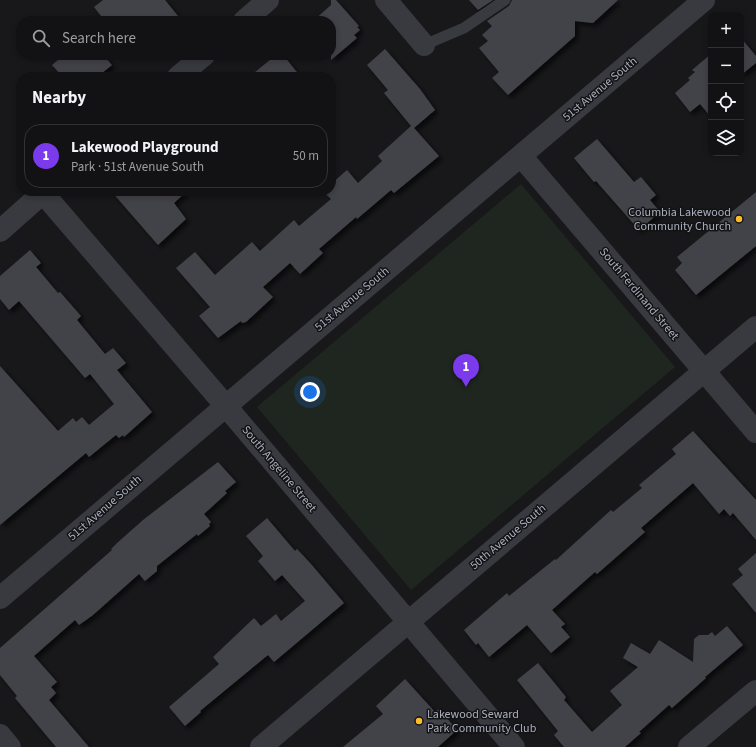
<!DOCTYPE html>
<html lang="en">
<head>
<meta charset="utf-8">
<style>
	body { margin:0; font-family:"Source Sans 3",sans-serif; background:#1b1b1d; color:#f1f3f6 }
	.controls { position:absolute; right:12px; top:12px; display:grid; overflow:hidden; border-radius:8px; box-shadow:0 2px 6px #0003 }
	.controls button { width:36px; height:36px; display:grid; place-items:center; padding:0; border:0; border-bottom:1px solid #313234; background:#121214; color:#f1f3f6; font:20px sans-serif }
	.you { position:absolute; left:310px; top:392px; width:14px; height:14px; margin:-10px; border:3px solid #fff; border-radius:50%; background:#1a73e8; box-shadow:0 0 0 6px #1a73e833 }
	.badge { display:grid; place-items:center; width:26px; height:26px; border-radius:50%; background:#7c3aed; color:#fff; font-size:13px; font-weight:700 }
	.pin { position:absolute; translate:-50% -33px; filter:drop-shadow(0 1px 2px #0008) }
	.pin::after { content:''; position:absolute; top:21px; width:14px; height:12px; background:inherit; clip-path:polygon(0 0,100% 0,50% 100%) }
	.list { margin:0; padding:0; list-style:none }
	h2 { display:flex; justify-content:space-between; align-items:center; height:52px; margin:0; padding:0 16px; font-size:17px }
	h2 small { font-size:13px; font-weight:400; color:#9c9ea0 }
	.list li { display:grid; grid-template-columns:26px 1fr auto; gap:12px; align-items:center; box-sizing:border-box; height:64px; margin:0 8px 8px; padding:0 8px; border:1px solid #313234; border-radius:16px }
	.list b { display:block; font-size:15px; white-space:nowrap }
	.list p { margin:0; font-size:13px; white-space:nowrap; color:#9c9ea0 }
	.list em { font-size:13px; font-style:normal; color:#9c9ea0 }
	.icon { flex:none; width:22px; height:22px; fill:none; stroke:currentColor; stroke-width:2; stroke-linecap:round; stroke-linejoin:round }
	.map { position:relative; flex:none; width:756px; height:747px; overflow:hidden }
	.search { position:absolute; background:#121214; box-shadow:0 2px 6px #0003; left:16px; top:16px; width:320px; height:44px; display:flex; align-items:center; gap:10px; box-sizing:border-box; padding:0 14px; border-radius:16px; color:#9c9ea0; font-size:15px }
	.panel { position:absolute; background:#121214; box-shadow:0 2px 6px #0003; left:16px; top:72px; width:320px; height:124px; border-radius:16px }
	.map>svg:first-child { display:block }
	.green { fill:#1e261f }
	.building { fill:#424348; filter:url(#shadow) }
	.lines { fill:none; stroke-linecap:round; stroke-linejoin:round }
	.service { stroke:#393a40; stroke-width:11 }
	.minor { stroke:#393a40; stroke-width:22 }
	.tertiary { stroke:#393a40; stroke-width:22 }
	.poi-dot { fill:#febc2d; stroke:#131316; stroke-width:1.5 }
	.labels { text-anchor:middle; dominant-baseline:central; stroke-width:3; stroke-linejoin:round; paint-order:stroke }
	.street-label { font-size:12px; fill:#aaafbb; stroke:#131316 }
	.poi-label { font-size:12px; fill:#aaafbb; stroke:#131316; text-anchor:end }
</style>
</head>
<body>
<div class="map">
<svg width="756" height="747" viewBox="0 0 756 747">
	<defs>
		<filter id="shadow"><feDropShadow dx="3.5" dy="3.5" stdDeviation="2" flood-color="#0009"/></filter>
	</defs>
	<rect width="100%" height="100%" fill="#18181b"/>
	<!-- green -->
	<path class="green" d="M 521,184 L 675,367 L 411,590 L 257,407 Z"/>
	<!-- building -->
	<path class="building" d="M 103,0 L 165,0 L 182,21 L 105,21 L 94,7 Z
		M 331,0 L 336,0 L 359,26 L 357,27 L 360,30 L 354,35 L 357,38 L 331,60 L 331,21 L 313,21 L 331,5 Z
		M 469,0 L 493,0 L 478,10 Z
		M 512,0 L 618,0 L 593,23 L 575,21 L 575,36 L 508,95 L 492,78 L 499,72 L 479,48 L 488,41 L 482,35 L 492,26 L 487,21 L 509,6 Z
		M 741,38 L 756,56 L 756,63 L 741,75 Z
		M 385,49 L 420,89 L 435,110 L 414,128 L 439,156 L 394,193 L 391,190 L 357,219 L 356,217 L 319,249 L 323,253 L 300,274 L 290,263 L 263,287 L 273,297 L 246,322 L 242,323 L 241,321 L 218,338 L 199,316 L 210,307 L 176,268 L 195,252 L 215,275 L 252,242 L 260,251 L 294,220 L 299,226 L 331,199 L 326,194 L 331,191 L 331,184 L 347,170 L 358,183 L 382,161 L 378,156 L 411,126 L 384,93 L 388,90 L 367,65 Z
		M 711,54 L 711,117 L 700,104 L 690,112 L 675,93 L 690,80 L 688,78 L 695,72 L 692,70 Z
		M 64,55 L 103,55 L 112,65 L 97,77 L 63,77 L 52,65 Z
		M 276,55 L 283,55 L 301,77 L 249,77 Z
		M 597,139 L 634,182 L 641,177 L 656,195 L 650,200 L 660,212 L 639,230 L 596,181 L 594,182 L 574,158 Z
		M 111,191 L 187,191 L 174,203 L 186,219 L 158,245 Z
		M 756,192 L 756,246 L 696,295 L 675,270 L 682,263 L 677,257 Z
		M 30,250 L 41,263 L 36,267 L 58,293 L 60,292 L 81,316 L 77,320 L 105,354 L 113,348 L 126,363 L 117,370 L 152,412 L 124,437 L 123,435 L 119,438 L 116,435 L 89,457 L 86,453 L 0,525 L 0,366 L 58,431 L 73,418 L 76,422 L 82,417 L 89,425 L 114,404 L 90,374 L 85,378 L 19,301 L 9,310 L 0,299 L 0,276 Z
		M 693,431 L 756,500 L 756,540 L 733,513 L 730,516 L 724,509 L 719,514 L 693,483 L 641,528 L 645,532 L 597,574 L 595,572 L 552,610 L 565,624 L 561,627 L 570,637 L 551,653 L 527,625 L 489,657 L 478,643 L 476,645 L 464,630 L 507,593 L 509,596 L 545,567 L 555,559 L 556,560 L 611,510 L 613,512 L 642,488 L 639,485 L 676,454 L 672,449 Z
		M 218,462 L 236,482 L 225,491 L 227,493 L 204,514 L 211,522 L 209,524 L 210,526 L 198,536 L 197,534 L 157,566 L 157,571 L 145,581 L 139,574 L 93,615 L 79,625 L 75,620 L 34,656 L 57,682 L 51,687 L 56,693 L 49,700 L 89,747 L 56,747 L 15,698 L 17,696 L 0,675 L 0,648 L 112,550 L 111,549 L 117,543 L 143,520 Z
		M 267,518 L 295,551 L 297,549 L 311,564 L 344,603 L 274,662 L 268,655 L 200,711 L 201,712 L 185,726 L 169,707 L 219,664 L 213,657 L 254,618 L 261,626 L 276,614 L 281,621 L 305,601 L 282,575 L 275,581 L 258,561 L 263,556 L 246,536 Z
		M 756,553 L 756,613 L 732,584 L 743,575 L 738,569 Z
		M 727,626 L 743,645 L 705,677 L 706,678 L 672,708 L 669,705 L 639,732 L 641,733 L 625,747 L 564,747 L 554,735 L 558,731 L 517,680 L 538,663 L 566,697 L 564,700 L 592,732 L 622,705 L 610,691 L 638,667 L 623,658 L 631,643 L 650,654 L 659,640 L 693,662 L 694,639 L 699,635 L 708,635 L 712,632 L 715,636 Z
		M 405,679 L 435,712 L 439,709 L 457,730 L 438,747 L 343,747 L 383,714 L 376,706 Z"/>
	<g class="lines">
		<!-- service -->
		<path class="service" d="M 424,45 L 464,28 L 505,0"/>
		<!-- minor -->
		<path class="minor" d="M 386,0 L 424,45
			M 244,21 L 268,0
			M 178,77 L 204,55
			M 521,156 L 756,432
			M 43,193 L 225,405 L 514,747
			M 0,231 L 45,191
			M 0,598 L 704,0
			M 0,735 L 10,747
			M 689,747 L 756,691"/>
		<!-- tertiary -->
		<path class="tertiary" d="M 261,747 L 756,327"/>
	</g>
	<!-- markers -->
	<g class="poi-dot">
		<circle cx="739" cy="219" r="4"/>
		<circle cx="419" cy="721" r="4"/>
	</g>
	<g class="labels">
		<!-- street labels -->
		<g class="street-label">
			<text transform="translate(600 89) rotate(-40)">51st Avenue South</text>
			<text transform="translate(639 294) rotate(50)">South Ferdinand Street</text>
			<text transform="translate(352 299) rotate(-40)">51st Avenue South</text>
			<text transform="translate(279 469) rotate(50)">South Angeline Street</text>
			<text transform="translate(105 508) rotate(-41)">51st Avenue South</text>
			<text transform="translate(508 537) rotate(-40)">50th Avenue South</text>
		</g>
		<!-- poi labels -->
		<g class="poi-label">
			<text x="731" y="212">Columbia Lakewood<tspan x="731" dy="14">Community Church</tspan></text>
			<text x="427" y="714" text-anchor="start">Lakewood Seward<tspan x="427" dy="14">Park Community Club</tspan></text>
		</g>
	</g>
</svg>
<div class="controls">
<button>+</button>
<button>−</button>
<button><svg class="icon" aria-label="locate" viewBox="0 0 24 24"><circle cx="12" cy="12" r="6"/><path d="M12 2v4M12 18v4M2 12h4M18 12h4"/></svg></button>
<button><svg class="icon" aria-label="layers" viewBox="0 0 24 24"><path d="M12 4l9 5-9 5-9-5zM3 14l9 5 9-5"/></svg></button>
</div>
<div class="you"></div>
<div class="pin badge" style="left:466px;top:387px">1</div>
<div class="search"><svg class="icon" aria-label="search" viewBox="0 0 24 24"><circle cx="10" cy="10" r="6"/><path d="M15 15l6 6"/></svg>Search here</div>
<section class="panel">
<h2>Nearby<small></small></h2>
<ul class="list">
<li><span class="badge">1</span><div><b>Lakewood Playground</b><p>Park · 51st Avenue South</p></div><em>50 m</em></li>
</ul>
</section>
</div>
</body>
</html>
